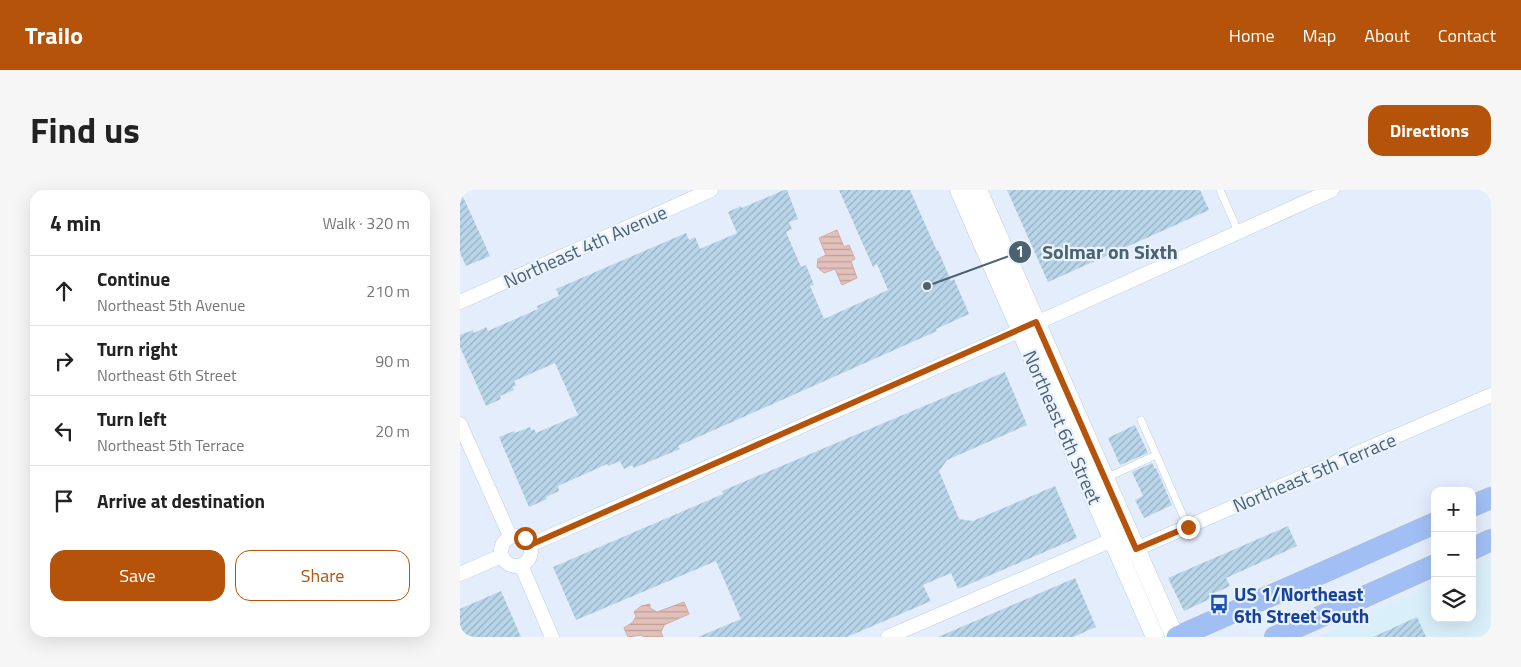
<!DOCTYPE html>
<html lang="en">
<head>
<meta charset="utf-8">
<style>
	body { margin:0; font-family:"Titillium Web",sans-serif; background:#f6f6f6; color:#222 }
	.controls { position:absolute; right:15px; bottom:15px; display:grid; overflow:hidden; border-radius:10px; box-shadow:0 5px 20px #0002 }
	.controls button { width:45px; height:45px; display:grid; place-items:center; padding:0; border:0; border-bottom:1px solid #e0e0e0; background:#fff; color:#222; font:25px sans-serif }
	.stop { position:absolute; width:15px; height:15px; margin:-11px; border:4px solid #b45309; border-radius:50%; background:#fff }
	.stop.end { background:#b45309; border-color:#fff; box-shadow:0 1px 5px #0008 }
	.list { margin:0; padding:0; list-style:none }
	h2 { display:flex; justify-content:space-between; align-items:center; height:65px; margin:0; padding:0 20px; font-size:21px }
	h2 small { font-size:16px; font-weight:400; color:#767676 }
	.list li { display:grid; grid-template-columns:32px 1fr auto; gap:15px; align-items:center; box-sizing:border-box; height:70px; padding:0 20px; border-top:1px solid #e0e0e0 }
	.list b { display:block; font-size:19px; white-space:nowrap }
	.list p { margin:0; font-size:16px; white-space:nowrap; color:#767676 }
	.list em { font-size:16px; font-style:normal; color:#767676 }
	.actions { display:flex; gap:10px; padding:15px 20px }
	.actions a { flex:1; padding:11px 0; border:1px solid #b45309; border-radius:15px; text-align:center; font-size:18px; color:#b45309 }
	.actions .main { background:#b45309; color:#fff }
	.icon { flex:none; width:28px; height:28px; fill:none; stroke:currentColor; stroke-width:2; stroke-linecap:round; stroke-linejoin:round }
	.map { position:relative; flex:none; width:1031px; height:447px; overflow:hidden; border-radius:15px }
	header { display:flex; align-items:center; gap:30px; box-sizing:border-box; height:70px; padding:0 25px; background:#b45309; color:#fff }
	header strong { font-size:24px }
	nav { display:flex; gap:28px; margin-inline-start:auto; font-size:18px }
	.intro { display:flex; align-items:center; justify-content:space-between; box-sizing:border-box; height:120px; padding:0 30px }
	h1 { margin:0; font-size:35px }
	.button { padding:12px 22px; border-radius:15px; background:#b45309; color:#fff; font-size:18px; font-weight:700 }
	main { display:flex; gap:30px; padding:0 30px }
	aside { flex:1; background:#fff; border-radius:15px; box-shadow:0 5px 20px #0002 }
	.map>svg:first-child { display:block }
	.commercial { fill:#d9f0fa }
	.water { fill:url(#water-rules); stroke:#d4aaa1 }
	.building { fill:url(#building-hatch) }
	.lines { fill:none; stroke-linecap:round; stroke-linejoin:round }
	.service-casing { stroke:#bdcddb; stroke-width:8 }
	.minor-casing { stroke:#bdcddb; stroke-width:15 }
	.tertiary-casing { stroke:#bdcddb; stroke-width:19 }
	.primary-casing { stroke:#b3bdc3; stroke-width:22 }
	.service { stroke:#fff; stroke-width:7 }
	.minor { stroke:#fff; stroke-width:14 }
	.tertiary { stroke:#fff; stroke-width:18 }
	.primary { stroke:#a1bff5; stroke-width:21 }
	.route { stroke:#b45309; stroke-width:6 }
	.labels { text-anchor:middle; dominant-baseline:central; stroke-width:4.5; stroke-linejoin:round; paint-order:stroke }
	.street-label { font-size:19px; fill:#4b6371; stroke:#eaf2fe }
	.transit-label { font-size:19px; font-weight:bold; fill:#164399; stroke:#eaf2fe; text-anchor:start }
	.leader { fill:none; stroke:#4b6371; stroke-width:2 }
	.callout-dot { fill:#4b6371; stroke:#eaf2fe; stroke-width:2 }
	.mark-label { font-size:15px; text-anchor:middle; font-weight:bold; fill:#fff }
	.callout-label { font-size:20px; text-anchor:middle; font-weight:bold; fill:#4b6371; stroke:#eaf2fe; stroke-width:4.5; stroke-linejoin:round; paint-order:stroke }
</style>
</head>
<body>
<header>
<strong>Trailo</strong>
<nav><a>Home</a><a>Map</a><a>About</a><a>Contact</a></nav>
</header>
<div class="intro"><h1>Find us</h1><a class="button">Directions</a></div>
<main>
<aside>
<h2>4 min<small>Walk · 320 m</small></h2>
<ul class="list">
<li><svg class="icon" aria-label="ahead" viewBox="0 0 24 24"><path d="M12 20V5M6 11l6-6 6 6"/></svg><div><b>Continue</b><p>Northeast 5th Avenue</p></div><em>210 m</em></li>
<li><svg class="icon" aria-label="right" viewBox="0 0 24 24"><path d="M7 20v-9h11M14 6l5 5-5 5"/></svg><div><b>Turn right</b><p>Northeast 6th Street</p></div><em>90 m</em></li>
<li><svg class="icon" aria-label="left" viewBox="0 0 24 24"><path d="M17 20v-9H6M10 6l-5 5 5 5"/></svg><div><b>Turn left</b><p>Northeast 5th Terrace</p></div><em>20 m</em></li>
<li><svg class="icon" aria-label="arrive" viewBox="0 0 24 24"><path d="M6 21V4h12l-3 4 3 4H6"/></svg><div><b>Arrive at destination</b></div></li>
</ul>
<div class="actions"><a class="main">Save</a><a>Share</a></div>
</aside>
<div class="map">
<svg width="1031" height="447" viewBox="0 0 1031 447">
	<defs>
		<pattern id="water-rules" width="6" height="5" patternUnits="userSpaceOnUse" patternTransform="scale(1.25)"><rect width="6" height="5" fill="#e3c0ba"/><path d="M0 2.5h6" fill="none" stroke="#baa09c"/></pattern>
		<pattern id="building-hatch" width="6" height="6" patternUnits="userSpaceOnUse" patternTransform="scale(1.25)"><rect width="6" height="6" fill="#b9d5e9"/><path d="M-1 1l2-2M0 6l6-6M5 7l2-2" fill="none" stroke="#98b0c1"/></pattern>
	</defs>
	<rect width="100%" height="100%" fill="#e4edfb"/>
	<!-- commercial -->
	<path class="commercial" d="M 1031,368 L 1031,447 L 858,447 L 975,393 L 975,428 L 1012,428 L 1012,376 Z"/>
	<!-- water -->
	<path class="water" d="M 377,40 L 384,57 L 389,55 L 395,69 L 391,71 L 397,88 L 382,95 L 375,79 L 364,83 L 357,77 L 358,69 L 366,65 L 359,48 Z
		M 224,412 L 229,424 L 204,435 L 201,442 L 203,447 L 184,447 L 181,445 L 168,447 L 164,438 L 173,432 L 176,426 L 174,422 L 181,416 L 190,414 L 190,418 L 197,422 Z"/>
	<!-- building -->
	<path class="building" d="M 0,0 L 30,66 L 6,76 L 0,63 Z
		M 324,0 L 327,0 L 338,29 L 329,32 L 332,39 L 326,42 L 341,77 L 346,75 L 354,95 L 350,96 L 364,129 L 428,100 L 417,74 L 413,77 L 379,0 L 450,0 L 477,61 L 478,60 L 491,91 L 494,89 L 509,124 L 476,139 L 477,141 L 218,256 L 220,259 L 174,278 L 172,275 L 164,279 L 160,271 L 148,276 L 147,274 L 98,296 L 99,301 L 86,307 L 87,309 L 69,317 L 39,247 L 54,241 L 55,243 L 70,237 L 71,240 L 74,239 L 76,243 L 118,225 L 95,173 L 54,191 L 56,196 L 52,197 L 54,200 L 40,206 L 41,209 L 26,216 L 0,157 L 0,145 L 13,140 L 14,143 L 26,137 L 28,141 L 78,119 L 77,116 L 99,106 L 96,99 L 226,43 L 229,50 L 235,47 L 240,59 L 277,43 L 268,22 L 281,16 L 282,18 Z
		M 547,0 L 740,0 L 749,20 L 588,92 Z
		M 545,182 L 567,235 L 487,270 L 479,281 L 499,329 L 513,331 L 595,296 L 617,348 L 498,399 L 491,383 L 463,395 L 471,411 L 387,447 L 238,447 L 281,429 L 256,371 L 116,430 L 93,377 L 263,304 L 262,301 Z
		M 675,235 L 688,263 L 660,275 L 648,248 Z
		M 692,273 L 695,279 L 696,278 L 712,315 L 684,328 L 675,310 L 683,306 L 672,282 Z
		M 828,336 L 837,356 L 766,388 L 770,396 L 755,403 L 756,406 L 724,421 L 708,388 Z
		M 615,388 L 636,437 L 613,447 L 478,447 Z
		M 41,401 L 61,447 L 0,447 L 0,419 Z
		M 957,427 L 966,447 L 913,447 Z"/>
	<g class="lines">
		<defs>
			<path id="service" d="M 760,0 L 778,41
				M 681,230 L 728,337
				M 646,288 L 696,265"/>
			<path id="minor" d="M 0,112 L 251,0
				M 0,234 L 50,346
				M41 361a15 15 0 1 1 30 0a15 15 0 1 1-30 0Z
				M 70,355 L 561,140 L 872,0
				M 676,359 L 1031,205
				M 61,375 L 92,447
				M 0,384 L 41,366
				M 428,447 L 652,350"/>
			<path id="tertiary" d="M 499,0 L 695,447
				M 518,0 L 715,447"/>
			<path id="primary" d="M 1012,316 L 1031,308
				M 1012,359 L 1031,350
				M 717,447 L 975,333
				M 815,447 L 975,375"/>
		</defs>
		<!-- service casing -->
		<use href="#service" class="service-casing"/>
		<!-- minor casing -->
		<use href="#minor" class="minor-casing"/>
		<!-- tertiary casing -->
		<use href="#tertiary" class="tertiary-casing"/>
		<!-- primary casing -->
		<use href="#primary" class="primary-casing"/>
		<!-- service -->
		<use href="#service" class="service"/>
		<!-- minor -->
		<use href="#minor" class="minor"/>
		<!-- tertiary -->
		<use href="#tertiary" class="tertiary"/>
		<!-- primary -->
		<use href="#primary" class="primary"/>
	</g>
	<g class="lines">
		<!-- route -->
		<path class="route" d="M 65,348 L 70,355 L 576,132 L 676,359 L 728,337"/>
	</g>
	<!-- icons -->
	<defs>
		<symbol id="bus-bare" viewBox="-9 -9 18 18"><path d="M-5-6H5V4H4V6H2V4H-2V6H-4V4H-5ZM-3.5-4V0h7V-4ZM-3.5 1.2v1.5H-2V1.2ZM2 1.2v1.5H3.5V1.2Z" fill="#1a4fb4" stroke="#eaf2fe" stroke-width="2.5" paint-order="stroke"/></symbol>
	</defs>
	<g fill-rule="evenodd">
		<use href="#bus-bare" x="745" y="400" width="28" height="28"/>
	</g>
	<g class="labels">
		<!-- street labels -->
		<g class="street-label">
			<text transform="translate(125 56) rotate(-24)">Northeast 4th Avenue</text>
			<text transform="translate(603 237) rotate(66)">Northeast 6th Street</text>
			<text transform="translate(854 282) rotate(-23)">Northeast 5th Terrace</text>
		</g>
		<!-- transit labels -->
		<g class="transit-label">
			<text x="774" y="403">US 1/Northeast<tspan x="774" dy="22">6th Street South</tspan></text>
		</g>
	</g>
	<!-- callouts -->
	<path class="leader" d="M467 96L560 62"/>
	<g class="callout-dot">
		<circle cx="467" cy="96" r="5"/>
		<circle cx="560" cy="62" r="12"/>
	</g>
	<g class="mark-label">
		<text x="560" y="67">1</text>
	</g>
	<g class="callout-label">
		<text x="650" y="69">Solmar on Sixth</text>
	</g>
</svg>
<div class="controls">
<button>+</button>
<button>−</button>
<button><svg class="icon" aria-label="layers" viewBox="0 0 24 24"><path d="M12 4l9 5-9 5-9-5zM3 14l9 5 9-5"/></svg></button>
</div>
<div class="stop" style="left:65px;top:348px"></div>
<div class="stop end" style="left:728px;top:337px"></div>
</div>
</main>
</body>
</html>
